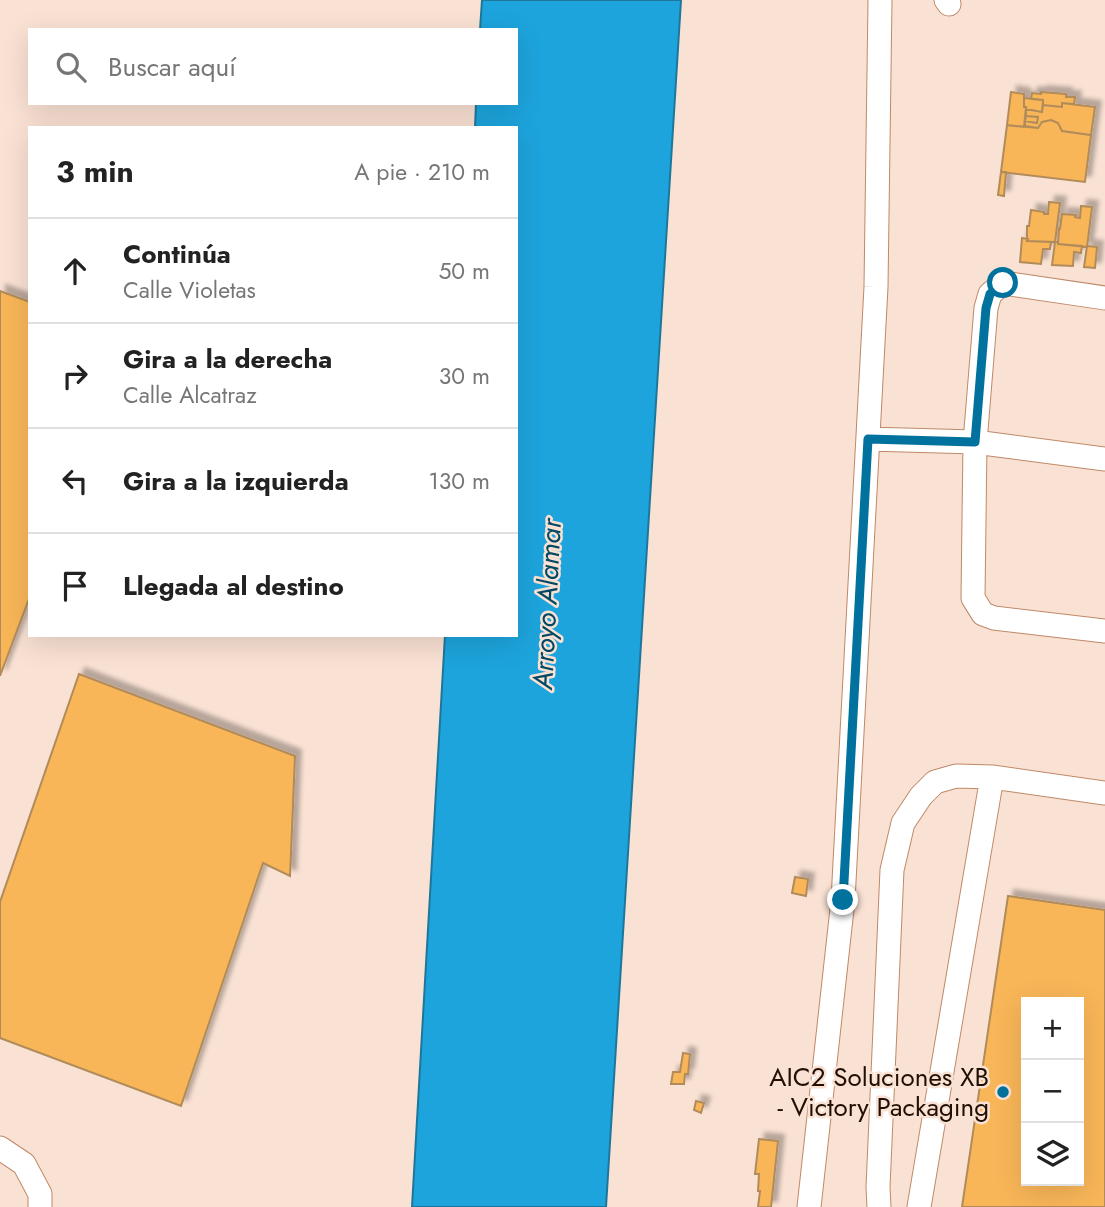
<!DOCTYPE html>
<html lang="es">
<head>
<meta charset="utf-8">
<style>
	body { margin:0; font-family:Jost,sans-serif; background:#f2f2f2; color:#222 }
	.controls { position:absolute; right:21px; bottom:21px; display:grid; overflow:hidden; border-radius:0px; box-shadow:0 7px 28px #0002 }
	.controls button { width:63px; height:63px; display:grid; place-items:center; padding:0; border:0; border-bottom:2px solid #e0e0e0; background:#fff; color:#222; font:35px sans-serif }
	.stop { position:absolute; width:21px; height:21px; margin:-16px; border:5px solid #00729d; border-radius:50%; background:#fff }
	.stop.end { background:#00729d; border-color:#fff; box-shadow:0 2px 7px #0008 }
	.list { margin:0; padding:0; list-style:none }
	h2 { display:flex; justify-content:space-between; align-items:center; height:91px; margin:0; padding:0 28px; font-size:30px }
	h2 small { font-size:23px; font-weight:400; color:#767676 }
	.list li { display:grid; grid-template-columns:46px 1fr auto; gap:21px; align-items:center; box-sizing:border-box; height:105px; padding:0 28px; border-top:2px solid #e0e0e0 }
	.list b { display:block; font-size:26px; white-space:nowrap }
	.list p { margin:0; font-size:23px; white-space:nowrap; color:#767676 }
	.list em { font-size:23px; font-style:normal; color:#767676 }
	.icon { flex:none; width:38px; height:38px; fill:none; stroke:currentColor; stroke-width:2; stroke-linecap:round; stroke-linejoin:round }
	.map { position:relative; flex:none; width:1105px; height:1207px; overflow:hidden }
	.search { position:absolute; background:#fff; box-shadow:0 7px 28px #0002; left:28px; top:28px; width:490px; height:77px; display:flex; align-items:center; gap:18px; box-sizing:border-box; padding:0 24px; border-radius:0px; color:#767676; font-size:26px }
	.panel { position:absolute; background:#fff; box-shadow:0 7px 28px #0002; left:28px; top:126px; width:490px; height:511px; border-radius:0px }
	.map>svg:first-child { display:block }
	.water { fill:#1da4dc; stroke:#1e779b; stroke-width:2 }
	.building { fill:#f9b658; stroke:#b18b5a; stroke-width:2; fill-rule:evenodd; filter:url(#shadow) }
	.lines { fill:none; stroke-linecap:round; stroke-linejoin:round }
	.minor-casing { stroke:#bf8968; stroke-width:25 }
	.minor { stroke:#fff; stroke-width:23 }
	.route { stroke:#00729d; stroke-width:9 }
	.poi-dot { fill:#00729d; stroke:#f9e1d3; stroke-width:2.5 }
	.labels { text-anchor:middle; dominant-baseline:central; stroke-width:5; stroke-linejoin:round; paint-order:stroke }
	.poi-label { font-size:26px; fill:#220f03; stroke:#f9e1d3; text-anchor:end }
	.water-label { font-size:28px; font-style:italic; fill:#004864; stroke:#f9e1d3 }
</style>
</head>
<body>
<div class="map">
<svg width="1105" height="1207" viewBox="0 0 1105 1207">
	<defs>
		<filter id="shadow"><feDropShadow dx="6" dy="-6" stdDeviation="2" flood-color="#0004"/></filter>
	</defs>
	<rect width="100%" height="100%" fill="#f9e1d3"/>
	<!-- water -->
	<path class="water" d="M 482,0 L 681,0 L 606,1207 L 412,1207 L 445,635 L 516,635 L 516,128 L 475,128 L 476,103 L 516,103 L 516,30 L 480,30 Z"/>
	<!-- building -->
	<path class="building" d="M 1011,92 L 1024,94 L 1024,107 L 1026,107 L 1024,127 L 1007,125 Z
		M 1041,92 L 1066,94 L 1066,97 L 1075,97 L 1074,104 L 1062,103 L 1062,107 L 1043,105 L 1043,100 L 1031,99 L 1032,93 L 1041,94 Z
		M 1024,98 L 1043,100 L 1042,112 L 1026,109 L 1026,107 L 1024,107 Z
		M 1062,103 L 1095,107 L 1091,135 L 1062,131 L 1058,123 L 1051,120 L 1042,122 L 1038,128 L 1025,126 L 1025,121 L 1037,123 L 1038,117 L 1026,116 L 1026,109 L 1042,112 L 1043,105 L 1062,107 Z
		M 1026,116 L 1038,117 L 1037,123 L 1025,121 Z
		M 1051,120 L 1058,123 L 1062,131 L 1091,135 L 1085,182 L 1001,172 L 1007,125 L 1038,128 L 1042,122 Z
		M 1001,172 L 1006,172 L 1004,196 L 998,195 Z
		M 1049,202 L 1060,203 L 1055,242 L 1027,241 L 1027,226 L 1029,226 L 1031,210 L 1044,212 L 1044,214 L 1048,214 Z
		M 1081,206 L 1092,207 L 1087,247 L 1058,244 L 1059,229 L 1060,229 L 1062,214 L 1076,215 L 1075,217 L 1080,218 Z
		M 1022,238 L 1028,239 L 1027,241 L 1051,242 L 1050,249 L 1043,249 L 1041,264 L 1020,262 Z
		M 1055,242 L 1058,242 L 1058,244 L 1082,246 L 1081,253 L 1074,252 L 1073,266 L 1052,265 Z
		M 1087,246 L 1097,247 L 1095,268 L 1084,267 Z
		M 0,291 L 30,302 L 30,596 L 0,676 Z
		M 79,674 L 295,756 L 290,876 L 263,863 L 181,1106 L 0,1038 L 0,902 Z
		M 795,877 L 808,879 L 806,896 L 792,893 Z
		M 1008,896 L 1105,910 L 1105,1207 L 962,1207 ZM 1026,1002 L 1079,1002 L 1079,1181 L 1026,1181 Z
		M 683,1053 L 690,1054 L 688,1074 L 685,1074 L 684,1084 L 671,1084 L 673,1072 L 680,1072 Z
		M 696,1101 L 704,1103 L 701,1113 L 694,1110 Z
		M 759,1139 L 778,1141 L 771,1207 L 758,1207 L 760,1191 L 758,1191 L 759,1174 L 755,1174 Z"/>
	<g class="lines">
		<defs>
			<path id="minor" d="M 946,0 L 949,4
				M 1105,298 L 1003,283 L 990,294 L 986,308 L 975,442 L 973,598 L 983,614 L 994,618 L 1105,631
				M 868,439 L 975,442 L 1105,459
				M 0,1148 L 24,1164 L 40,1194 L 40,1207
				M 809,1207 L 843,900 L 876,287 L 880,0
				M 879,1207 L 878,1187 L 892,870 L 903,823 L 921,796 L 935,782 L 956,776 L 992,777 L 1105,793
				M 919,1207 L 992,777"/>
		</defs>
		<!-- minor casing -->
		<use href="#minor" class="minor-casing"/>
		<!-- minor -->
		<use href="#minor" class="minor"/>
	</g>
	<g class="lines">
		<!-- route -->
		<path class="route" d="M 843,900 L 868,439 L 975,442 L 986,308 L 990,294 L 1003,283"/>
	</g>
	<!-- markers -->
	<circle class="poi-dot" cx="1003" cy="1092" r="7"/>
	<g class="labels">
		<!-- poi labels -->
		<g class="poi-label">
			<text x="989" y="1077">AIC2 Soluciones XB<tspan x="989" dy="30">- Victory Packaging</tspan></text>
		</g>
		<!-- water labels -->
		<g class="water-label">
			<text transform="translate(547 604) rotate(-87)">Arroyo Alamar</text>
		</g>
	</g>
</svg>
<div class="controls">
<button>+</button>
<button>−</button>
<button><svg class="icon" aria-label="layers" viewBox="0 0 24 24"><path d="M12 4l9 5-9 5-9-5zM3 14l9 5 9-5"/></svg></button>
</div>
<div class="stop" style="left:1003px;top:283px"></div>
<div class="stop end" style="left:843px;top:900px"></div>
<div class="search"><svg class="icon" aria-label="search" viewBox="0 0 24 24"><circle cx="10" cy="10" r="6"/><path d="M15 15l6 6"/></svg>Buscar aquí</div>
<section class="panel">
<h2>3 min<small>A pie · 210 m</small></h2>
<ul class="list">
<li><svg class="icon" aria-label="ahead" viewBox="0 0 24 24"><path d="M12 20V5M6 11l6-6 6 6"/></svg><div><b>Continúa</b><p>Calle Violetas</p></div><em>50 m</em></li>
<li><svg class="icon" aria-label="right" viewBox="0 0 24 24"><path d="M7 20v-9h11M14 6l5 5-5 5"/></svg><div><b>Gira a la derecha</b><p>Calle Alcatraz</p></div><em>30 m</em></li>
<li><svg class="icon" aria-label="left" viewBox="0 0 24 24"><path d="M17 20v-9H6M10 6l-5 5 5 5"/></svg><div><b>Gira a la izquierda</b></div><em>130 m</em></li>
<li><svg class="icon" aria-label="arrive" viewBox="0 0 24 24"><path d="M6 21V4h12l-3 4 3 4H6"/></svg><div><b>Llegada al destino</b></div></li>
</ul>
</section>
</div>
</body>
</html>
